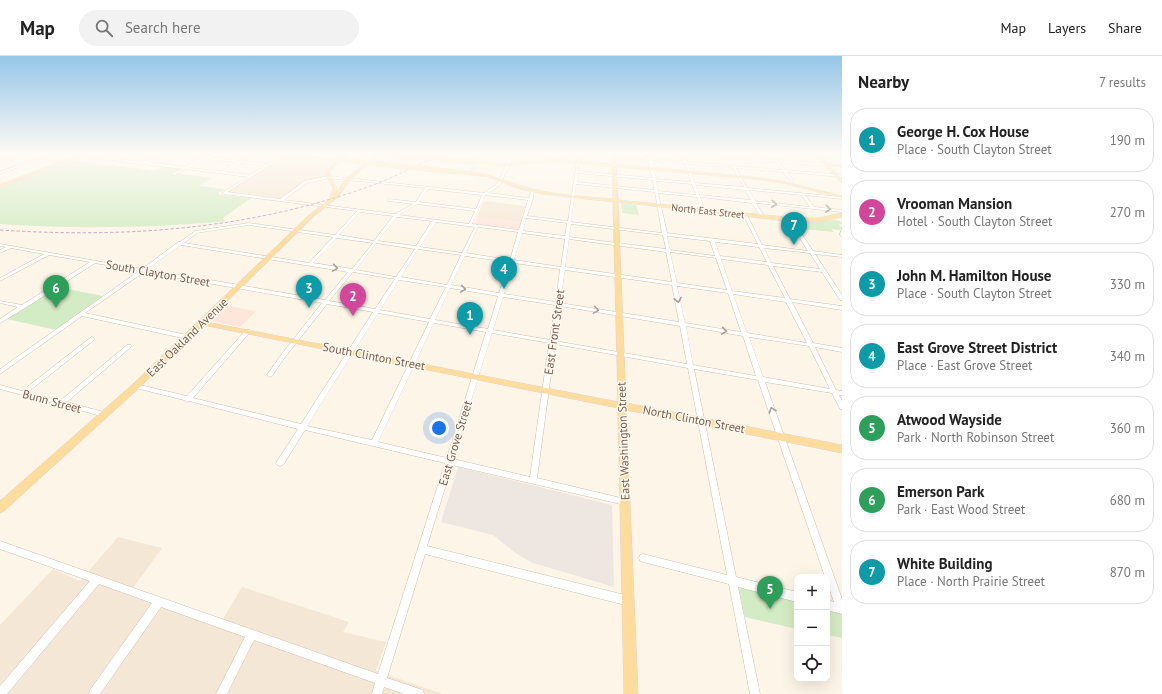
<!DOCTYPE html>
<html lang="en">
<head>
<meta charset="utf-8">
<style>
	body { margin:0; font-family:"PT Sans",sans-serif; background:#f2f2f2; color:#222 }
	.controls { position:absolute; right:12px; bottom:12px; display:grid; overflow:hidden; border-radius:8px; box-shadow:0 4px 16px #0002 }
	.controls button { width:36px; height:36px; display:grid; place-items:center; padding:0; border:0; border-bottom:1px solid #e0e0e0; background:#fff; color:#222; font:20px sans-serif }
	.you { position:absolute; left:439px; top:372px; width:14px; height:14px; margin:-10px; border:3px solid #fff; border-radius:50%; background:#1a73e8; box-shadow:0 0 0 6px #1a73e833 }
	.badge { display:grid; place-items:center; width:26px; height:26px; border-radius:50%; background:#0b8043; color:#fff; font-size:13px; font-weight:700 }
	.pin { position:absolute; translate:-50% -33px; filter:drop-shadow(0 1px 2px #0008) }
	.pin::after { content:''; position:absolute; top:21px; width:14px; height:12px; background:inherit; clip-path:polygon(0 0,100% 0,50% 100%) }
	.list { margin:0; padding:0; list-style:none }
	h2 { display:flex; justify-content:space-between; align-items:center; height:52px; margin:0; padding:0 16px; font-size:17px }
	h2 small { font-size:13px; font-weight:400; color:#767676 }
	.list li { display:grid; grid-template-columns:26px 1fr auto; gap:12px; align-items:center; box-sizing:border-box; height:64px; margin:0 8px 8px; padding:0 8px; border:1px solid #e0e0e0; border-radius:16px }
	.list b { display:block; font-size:15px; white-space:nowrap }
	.list p { margin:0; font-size:13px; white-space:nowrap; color:#767676 }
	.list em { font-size:13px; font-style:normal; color:#767676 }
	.icon { flex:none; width:22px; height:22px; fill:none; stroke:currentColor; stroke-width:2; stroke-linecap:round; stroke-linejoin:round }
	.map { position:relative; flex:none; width:842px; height:638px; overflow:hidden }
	header { display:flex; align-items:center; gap:24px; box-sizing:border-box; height:56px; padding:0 20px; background:#fff; border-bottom:1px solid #e0e0e0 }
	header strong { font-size:19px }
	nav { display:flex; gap:22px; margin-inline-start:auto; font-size:14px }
	.search { width:280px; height:36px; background:#f2f2f2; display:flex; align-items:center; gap:10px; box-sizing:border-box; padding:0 14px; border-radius:22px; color:#767676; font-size:15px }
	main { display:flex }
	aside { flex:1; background:#fff }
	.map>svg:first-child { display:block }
	.residential { fill:#f5e7d5 }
	.commercial { fill:#fee6db }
	.industrial { fill:#eee7e1 }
	.green { fill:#d4ecc5 }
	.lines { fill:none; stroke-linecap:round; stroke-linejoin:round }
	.minor-casing { stroke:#d0bdac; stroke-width:1 }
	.major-casing { stroke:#dcd5d0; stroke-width:1 }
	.minor { fill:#fff; fill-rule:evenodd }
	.major { fill:#fddc9e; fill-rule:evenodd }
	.rail { stroke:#b8a4c8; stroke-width:1; stroke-dasharray:3.5 2; stroke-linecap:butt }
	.major-bridge-casing { stroke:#dcd5d0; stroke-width:5; stroke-linecap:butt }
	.major-bridge { stroke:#fddc9e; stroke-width:4.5 }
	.oneway { stroke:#ae9d92 }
	.labels { text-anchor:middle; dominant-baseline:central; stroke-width:3; stroke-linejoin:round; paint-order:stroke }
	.far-street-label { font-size:10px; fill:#785c4a; stroke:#fff9ef }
	.street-label { font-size:12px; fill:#785c4a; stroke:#fff9ef }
</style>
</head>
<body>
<header>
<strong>Map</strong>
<div class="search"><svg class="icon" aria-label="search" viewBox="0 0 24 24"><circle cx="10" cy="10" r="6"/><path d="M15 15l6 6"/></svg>Search here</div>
<nav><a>Map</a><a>Layers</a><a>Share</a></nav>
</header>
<main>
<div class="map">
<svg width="842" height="638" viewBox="0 0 842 638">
	<rect width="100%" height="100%" fill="#fdf5e7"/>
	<!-- residential -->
	<path class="residential" d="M 284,99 L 336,105 L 327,113 L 325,121 L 310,124 L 280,143 L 226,136 Z
		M 484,145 L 525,150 L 521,166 L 477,161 Z
		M 118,481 L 162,492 L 128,539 L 218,571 L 242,531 L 349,566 L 343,576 L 386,586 L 376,615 L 443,638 L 0,638 L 0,569 L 53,513 L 80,525 Z"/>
	<!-- commercial -->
	<path class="commercial" d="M 477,161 L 521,166 L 519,173 L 516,174 L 474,168 Z
		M 223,249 L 256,255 L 240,271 L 215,266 L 212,262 Z"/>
	<!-- industrial -->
	<path class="industrial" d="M 458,411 L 612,449 L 614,531 L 533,507 L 517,498 L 493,479 L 441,466 Z"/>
	<!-- green -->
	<path class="green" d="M 68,104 L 155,115 L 165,110 L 182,112 L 175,117 L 211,122 L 199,130 L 225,133 L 218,137 L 221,139 L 251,142 L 223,162 L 225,165 L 219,166 C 145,172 74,173 0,168 L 0,132 Z
		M 621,147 L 636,149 L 639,159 L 622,157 Z
		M 836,164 L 842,166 L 842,168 L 838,169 L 842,171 L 842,174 L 831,173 L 834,176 L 803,173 L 799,166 Z
		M 57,231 L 103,240 L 56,274 L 7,263 Z
		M 741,531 L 797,544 L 797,573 L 745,561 L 739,533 Z
		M 827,551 L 842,555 L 842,582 L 827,579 Z"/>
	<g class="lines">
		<defs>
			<path id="minor" d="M 18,98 L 21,98 L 0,106 L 0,104 Z
				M 49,98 L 52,98 L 0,118 L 0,116 Z
				M 70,98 L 115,102 L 115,101 L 129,98 L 129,99 L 117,103 L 143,106 L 161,98 L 164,98 L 164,99 L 147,106 L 185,111 L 202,102 L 171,99 L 170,98 L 205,101 L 212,98 L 214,98 L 209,101 L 240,105 L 254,98 L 256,98 L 256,99 L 244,105 L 268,108 L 285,98 L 287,98 L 287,99 L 227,136 L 280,143 L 305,125 L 329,120 L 484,137 L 497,128 L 510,101 L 486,99 L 485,98 L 511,99 L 512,98 L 514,98 L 500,129 L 488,137 L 529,142 L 531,135 L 534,134 L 533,143 L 527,160 L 568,165 L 578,98 L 580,98 L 578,115 L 652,122 L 649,104 L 587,98 L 594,98 L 648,102 L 648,98 L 650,98 L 651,103 L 684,105 L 682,98 L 684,98 L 687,106 L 782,114 L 776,106 L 689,98 L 696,98 L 774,104 L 770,98 L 772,98 L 777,104 L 827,108 L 826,110 L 779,106 L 785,114 L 842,119 L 842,121 L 787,116 L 794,125 L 792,126 L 783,116 L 736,112 L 747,132 L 842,141 L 842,143 L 805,139 L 814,151 L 842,154 L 842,156 L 756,147 L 764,160 L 762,161 L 760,160 L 752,147 L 700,141 L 705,154 L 703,155 L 701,154 L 697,141 L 658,137 L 667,177 L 758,188 L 743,159 L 745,158 L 747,159 L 762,189 L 808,195 L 788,163 L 790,162 L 791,162 L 813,195 L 842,199 L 842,201 L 815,198 L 842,239 L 842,244 L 840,244 L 822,216 L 773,210 L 790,243 L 842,250 L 842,254 L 792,246 L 813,287 L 842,292 L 842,296 L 815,291 L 836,334 L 842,335 L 842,339 L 839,339 L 842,345 L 842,353 L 840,353 L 832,337 L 765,326 L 842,543 L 842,558 L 827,554 L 827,544 L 834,546 L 827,526 L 827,521 L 825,521 L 758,324 L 694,313 L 736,521 L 797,536 L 797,546 L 738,531 L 760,638 L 750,638 L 729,528 L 643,506 L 640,505 L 639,502 L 640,499 L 643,498 L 727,519 L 688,312 L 555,288 L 537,422 L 625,443 L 628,444 L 629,446 L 628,448 L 625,449 L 452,409 L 427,490 L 629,540 L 632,542 L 634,545 L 632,548 L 629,550 L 425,498 L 387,622 L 423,634 L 424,638 L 404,638 L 384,631 L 382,638 L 372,638 L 375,627 L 254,584 L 227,638 L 216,638 L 245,581 L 161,551 L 100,638 L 89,638 L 90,634 L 152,547 L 99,528 L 7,638 L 0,638 L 0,630 L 90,525 L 0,493 L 0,485 L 378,618 L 445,407 L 305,374 L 283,409 L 280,410 L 277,409 L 276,407 L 298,373 L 189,345 L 187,346 L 184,344 L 136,332 L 133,330 L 136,328 L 187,340 L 246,274 L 250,274 L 251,275 L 250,276 L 193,342 L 301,368 L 373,256 L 327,248 L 285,301 L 272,320 L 270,321 L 267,319 L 281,299 L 322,247 L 144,216 L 85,257 L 187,279 L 190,281 L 189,282 L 187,283 L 82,260 L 0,318 L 0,313 L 139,215 L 95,207 L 25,252 L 0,267 L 0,263 L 18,251 L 0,247 L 0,245 L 22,249 L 90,206 L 49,199 L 0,225 L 0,222 L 44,198 L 11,192 L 0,197 L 0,194 L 6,191 L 0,190 L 0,188 L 142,213 L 177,187 L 178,186 L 180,186 L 195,175 L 249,167 L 335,179 L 357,155 L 224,138 L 222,137 L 248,121 L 186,113 L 174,119 L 173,119 L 173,117 L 182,113 L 71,99 ZM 206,103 L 237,106 L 221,115 L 189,112 ZM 652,104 L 685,107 L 691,126 L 656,123 ZM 241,107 L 265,110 L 250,119 L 225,116 ZM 688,108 L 732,111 L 744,131 L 695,127 ZM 578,117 L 653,124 L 654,134 L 577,126 ZM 329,122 L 425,132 L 416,146 L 388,143 L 388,145 L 389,145 L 413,148 L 395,158 L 284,144 L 307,127 ZM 656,125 L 692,128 L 696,139 L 658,135 ZM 576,128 L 655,136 L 662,177 L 571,166 ZM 696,129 L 745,134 L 751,144 L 699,139 ZM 428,133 L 482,139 L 476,153 L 419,146 ZM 749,134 L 801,139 L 810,151 L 755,145 ZM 485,139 L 528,144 L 519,174 L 472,168 ZM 417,148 L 475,155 L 469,168 L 399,159 ZM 360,156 L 393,160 L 374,185 L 339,179 ZM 397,161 L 432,165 L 416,190 L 378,185 ZM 526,162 L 567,167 L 565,180 L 523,175 ZM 436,166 L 475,171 L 462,197 L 420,191 ZM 571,168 L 663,179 L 666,193 L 569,181 ZM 249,169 L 333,181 L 309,207 L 184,187 L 197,177 ZM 478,171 L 518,176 L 510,204 L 466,197 ZM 522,177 L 565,183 L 561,211 L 514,204 ZM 667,180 L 710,185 L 715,200 L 670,194 ZM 337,182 L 373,187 L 352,213 L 313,207 ZM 569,183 L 666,196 L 672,226 L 565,211 ZM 715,186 L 759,191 L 767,206 L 720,200 ZM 376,187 L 415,193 L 396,221 L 356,214 ZM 181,189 L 348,216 L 325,244 L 147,213 ZM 764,192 L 810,197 L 820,213 L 771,207 ZM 418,193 L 461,199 L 447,229 L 401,221 ZM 670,196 L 716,202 L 727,234 L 677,227 ZM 465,200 L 509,206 L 499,237 L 451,229 ZM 721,203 L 768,209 L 785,242 L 732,235 ZM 513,207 L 560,213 L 556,246 L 504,238 ZM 565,214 L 672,229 L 679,266 L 560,247 ZM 353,216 L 395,223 L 375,253 L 329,245 L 352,217 ZM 399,224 L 446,231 L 430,263 L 380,254 ZM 677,230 L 728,237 L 741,276 L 685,267 ZM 450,232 L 498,240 L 488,273 L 435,264 ZM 733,238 L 786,246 L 807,287 L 747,277 ZM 503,241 L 555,249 L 550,284 L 493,274 ZM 560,250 L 680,270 L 687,308 L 555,285 ZM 378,257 L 429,266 L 372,384 L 307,370 ZM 434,267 L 486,276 L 447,402 L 378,386 ZM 686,270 L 743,280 L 756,320 L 693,309 ZM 492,277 L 549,287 L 530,421 L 453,403 ZM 749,281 L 809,290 L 830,333 L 763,321 Z
				M 316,98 L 318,98 L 313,102 L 311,102 L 311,100 Z
				M 408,98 L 410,98 L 401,109 L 399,109 L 399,107 Z
				M 482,98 L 484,98 L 472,118 L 470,118 Z
				M 802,98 L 842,100 L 842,102 L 803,99 Z
				M 841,175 L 842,175 L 842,180 L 840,179 Z
				M 92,281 L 94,282 L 95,283 L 94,284 L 28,336 L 60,345 L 127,289 L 131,289 L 132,290 L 131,291 L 67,346 L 107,357 L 108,359 L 107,361 L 105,361 L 0,333 L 0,329 L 22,335 L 90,282 Z"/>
			<path id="major" d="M 81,98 L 85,98 L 0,132 L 0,129 Z
				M 280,98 L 290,98 L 339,103 L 345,98 L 349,98 L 344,103 L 367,105 L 376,98 L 380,98 L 371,106 L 371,108 L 368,108 L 350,124 L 338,141 L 313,161 L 206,266 L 618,346 L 613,146 L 543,138 L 520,133 L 488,121 L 456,117 L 454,116 L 455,115 C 485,113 512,130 542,135 C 565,140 590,141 613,143 L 612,111 L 564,106 L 548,106 L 505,110 L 472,106 L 474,105 L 505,108 L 548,104 L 564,104 L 612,108 L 612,98 L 616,98 L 616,108 L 753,121 L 782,125 L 842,140 L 842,142 L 782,127 L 753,123 L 616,111 L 618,144 L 795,162 L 819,162 L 842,157 L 842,161 L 819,166 L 795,166 L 618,146 L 626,347 L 842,389 L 842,397 L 626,354 L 638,638 L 624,638 L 618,352 L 203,269 L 139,332 L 4,455 L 0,457 L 0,445 L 133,328 L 309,159 L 331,142 L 330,141 L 333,132 L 326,120 L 326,115 L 337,105 ZM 341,105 L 364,108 L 346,122 L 336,137 L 337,132 L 330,120 L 330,115 Z
				M 813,98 L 817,98 L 827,108 L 842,109 L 842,111 L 829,110 L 842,123 L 842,127 Z"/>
		</defs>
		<!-- minor casing -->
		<use href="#minor" class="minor-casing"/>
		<!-- major casing -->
		<use href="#major" class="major-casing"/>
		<!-- minor -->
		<use href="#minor" class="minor"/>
		<!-- major -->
		<use href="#major" class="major"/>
		<!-- rail -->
		<path class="rail" d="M 0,174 C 124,182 243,174 362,133 C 389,124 415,110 442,98"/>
		<defs>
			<path id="major-bridge" d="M 385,98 L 474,106
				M 371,107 L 456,116"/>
		</defs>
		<!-- major-bridge casing -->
		<use href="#major-bridge" class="major-bridge-casing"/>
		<!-- major-bridge -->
		<use href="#major-bridge" class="major-bridge"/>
	</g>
	<!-- one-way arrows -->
	<defs><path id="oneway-chevron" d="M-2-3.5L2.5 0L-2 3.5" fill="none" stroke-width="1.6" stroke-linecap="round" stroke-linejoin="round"/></defs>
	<g class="oneway">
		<use href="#oneway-chevron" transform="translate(774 148) rotate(6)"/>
		<use href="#oneway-chevron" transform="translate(828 153) rotate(6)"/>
		<use href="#oneway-chevron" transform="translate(335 212) rotate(9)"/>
		<use href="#oneway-chevron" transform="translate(463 233) rotate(9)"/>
		<use href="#oneway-chevron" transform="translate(678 244) rotate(79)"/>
		<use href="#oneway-chevron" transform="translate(596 254) rotate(9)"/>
		<use href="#oneway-chevron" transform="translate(724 275) rotate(9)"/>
		<use href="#oneway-chevron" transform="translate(772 354) rotate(-109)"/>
	</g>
	<!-- sky -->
	<linearGradient id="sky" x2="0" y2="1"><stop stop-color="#96c6e8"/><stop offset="0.52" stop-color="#fefaf4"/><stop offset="1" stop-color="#fefaf4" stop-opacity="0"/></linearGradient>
	<rect width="842" height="187" fill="url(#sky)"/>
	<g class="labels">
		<!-- far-street labels -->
		<g class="far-street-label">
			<text transform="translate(708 155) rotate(6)">North East Street</text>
		</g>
		<!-- street labels -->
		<g class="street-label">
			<text transform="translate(158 217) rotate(10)">South Clayton Street</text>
			<text transform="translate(554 276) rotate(-82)">East Front Street</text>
			<text transform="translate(187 281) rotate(-44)">East Oakland Avenue</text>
			<text transform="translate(374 300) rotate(11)">South Clinton Street</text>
			<text transform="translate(52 345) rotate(15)">Bunn Street</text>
			<text transform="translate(694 363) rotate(11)">North Clinton Street</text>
			<text transform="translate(623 385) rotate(-92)">East Washington Street</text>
			<text transform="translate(455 387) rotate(-73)">East Grove Street</text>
		</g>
	</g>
</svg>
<div class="controls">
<button>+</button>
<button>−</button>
<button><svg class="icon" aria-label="locate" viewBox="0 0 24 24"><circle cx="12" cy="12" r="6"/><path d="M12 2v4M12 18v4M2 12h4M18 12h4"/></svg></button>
</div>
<div class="you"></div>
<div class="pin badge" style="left:470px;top:279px;background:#0f9aa8">1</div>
<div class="pin badge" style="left:353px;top:260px;background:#d1479c">2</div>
<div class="pin badge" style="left:309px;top:252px;background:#0f9aa8">3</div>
<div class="pin badge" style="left:504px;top:233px;background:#0f9aa8">4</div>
<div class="pin badge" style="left:770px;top:553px;background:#2e9e5b">5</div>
<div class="pin badge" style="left:56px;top:252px;background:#2e9e5b">6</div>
<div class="pin badge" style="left:794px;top:189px;background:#0f9aa8">7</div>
</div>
<aside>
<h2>Nearby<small>7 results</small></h2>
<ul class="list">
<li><span class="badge" style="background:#0f9aa8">1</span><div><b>George H. Cox House</b><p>Place · South Clayton Street</p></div><em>190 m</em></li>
<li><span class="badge" style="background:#d1479c">2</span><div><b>Vrooman Mansion</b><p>Hotel · South Clayton Street</p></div><em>270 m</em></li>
<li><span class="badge" style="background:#0f9aa8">3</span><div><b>John M. Hamilton House</b><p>Place · South Clayton Street</p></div><em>330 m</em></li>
<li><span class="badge" style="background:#0f9aa8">4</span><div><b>East Grove Street District</b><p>Place · East Grove Street</p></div><em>340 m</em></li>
<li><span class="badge" style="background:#2e9e5b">5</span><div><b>Atwood Wayside</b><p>Park · North Robinson Street</p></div><em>360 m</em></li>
<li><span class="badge" style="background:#2e9e5b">6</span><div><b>Emerson Park</b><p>Park · East Wood Street</p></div><em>680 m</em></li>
<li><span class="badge" style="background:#0f9aa8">7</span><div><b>White Building</b><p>Place · North Prairie Street</p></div><em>870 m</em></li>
</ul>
</aside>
</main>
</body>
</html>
